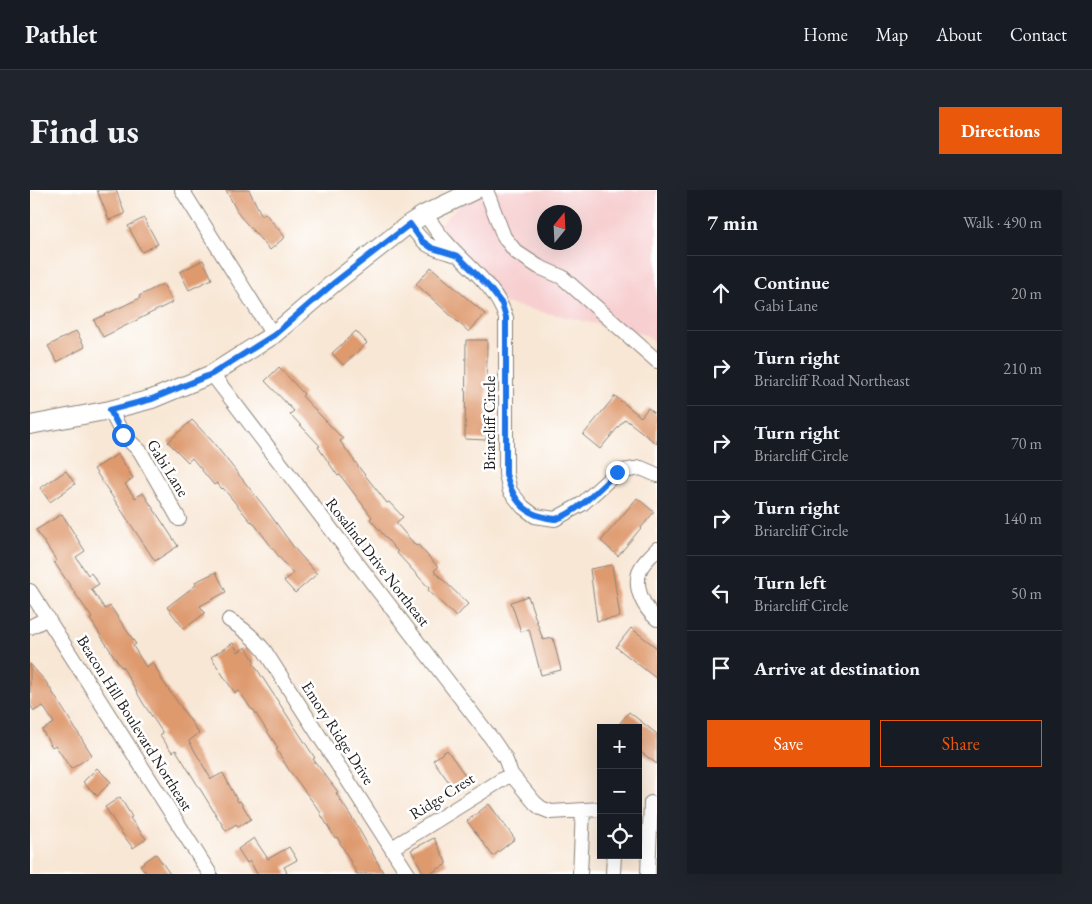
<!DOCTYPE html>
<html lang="en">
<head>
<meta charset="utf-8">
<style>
	body { margin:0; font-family:"EB Garamond",serif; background:#20242c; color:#f1f3f6 }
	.controls { position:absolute; right:15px; bottom:15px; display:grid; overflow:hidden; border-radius:0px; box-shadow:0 5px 20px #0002 }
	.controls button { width:45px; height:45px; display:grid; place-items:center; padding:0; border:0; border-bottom:1px solid #363941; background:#171b24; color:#f1f3f6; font:25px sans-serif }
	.compass { position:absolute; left:507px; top:15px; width:45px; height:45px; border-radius:50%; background:#171b24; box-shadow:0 5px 20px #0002; rotate:18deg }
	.stop { position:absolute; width:15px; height:15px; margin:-11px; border:4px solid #1a73e8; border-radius:50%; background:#fff }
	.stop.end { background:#1a73e8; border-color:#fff; box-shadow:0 1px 5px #0008 }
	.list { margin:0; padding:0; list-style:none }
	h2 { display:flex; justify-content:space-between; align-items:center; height:65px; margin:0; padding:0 20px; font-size:21px }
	h2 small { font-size:16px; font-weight:400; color:#9ea1a6 }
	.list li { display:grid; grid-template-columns:32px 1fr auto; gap:15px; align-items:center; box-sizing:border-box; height:75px; padding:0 20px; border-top:1px solid #363941 }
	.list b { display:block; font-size:19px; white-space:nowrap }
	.list p { margin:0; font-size:16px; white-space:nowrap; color:#9ea1a6 }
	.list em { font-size:16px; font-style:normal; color:#9ea1a6 }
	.actions { display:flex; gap:10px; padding:15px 20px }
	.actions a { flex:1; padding:11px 0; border:1px solid #ea580c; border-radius:0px; text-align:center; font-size:18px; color:#ea580c }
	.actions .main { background:#ea580c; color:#fff }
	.icon { flex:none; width:28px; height:28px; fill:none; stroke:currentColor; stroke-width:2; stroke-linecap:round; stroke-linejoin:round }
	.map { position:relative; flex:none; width:627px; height:684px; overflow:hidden; border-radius:0px }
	header { display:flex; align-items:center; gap:30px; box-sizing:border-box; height:70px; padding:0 25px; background:#171b24; border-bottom:1px solid #363941 }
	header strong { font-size:24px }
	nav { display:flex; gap:28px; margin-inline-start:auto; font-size:18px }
	.intro { display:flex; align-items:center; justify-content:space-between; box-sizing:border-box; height:120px; padding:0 30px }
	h1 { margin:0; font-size:35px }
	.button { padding:12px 22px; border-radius:0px; background:#ea580c; color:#fff; font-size:18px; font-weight:700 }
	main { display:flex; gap:30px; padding:0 30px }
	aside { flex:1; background:#171b24; border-radius:0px; box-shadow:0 5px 20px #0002 }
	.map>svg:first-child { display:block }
	.built { fill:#f7cfd0; fill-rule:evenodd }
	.building { fill:#de996d }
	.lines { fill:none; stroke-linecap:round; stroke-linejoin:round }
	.minor-casing { stroke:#8a8278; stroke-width:16 }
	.major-casing { stroke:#8a8278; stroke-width:20 }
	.minor { stroke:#fff; stroke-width:14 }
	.major { stroke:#fff; stroke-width:18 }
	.route { stroke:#1a73e8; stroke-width:6 }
	.labels { text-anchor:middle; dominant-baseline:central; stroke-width:5; stroke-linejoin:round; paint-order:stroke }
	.street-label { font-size:16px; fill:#1c1c1c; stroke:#fff }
</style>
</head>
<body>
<header>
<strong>Pathlet</strong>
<nav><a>Home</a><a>Map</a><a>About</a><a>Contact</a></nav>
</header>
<div class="intro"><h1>Find us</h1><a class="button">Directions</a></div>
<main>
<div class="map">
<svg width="627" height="684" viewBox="0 0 627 684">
	<rect width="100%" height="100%" fill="#fff"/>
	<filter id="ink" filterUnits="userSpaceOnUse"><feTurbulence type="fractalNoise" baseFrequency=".02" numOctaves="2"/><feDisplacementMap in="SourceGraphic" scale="10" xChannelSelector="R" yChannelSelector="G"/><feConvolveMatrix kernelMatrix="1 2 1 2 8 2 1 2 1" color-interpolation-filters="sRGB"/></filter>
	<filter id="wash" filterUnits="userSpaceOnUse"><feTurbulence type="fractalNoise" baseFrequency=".0096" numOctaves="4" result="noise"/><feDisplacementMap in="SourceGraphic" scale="20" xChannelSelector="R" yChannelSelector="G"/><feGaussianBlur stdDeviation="1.12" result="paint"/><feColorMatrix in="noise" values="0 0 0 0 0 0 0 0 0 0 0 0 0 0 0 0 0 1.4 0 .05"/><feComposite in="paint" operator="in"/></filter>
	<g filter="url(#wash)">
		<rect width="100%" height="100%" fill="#f8e7d5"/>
		<!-- built -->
		<path class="built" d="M 445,0 L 627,0 L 627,155 L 616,145 L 473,113 L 403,41 ZM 514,22 L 544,22 L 544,52 L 514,52 Z"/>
		<g id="blocks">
			<!-- building -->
			<path class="building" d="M 67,0 L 86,0 L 95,24 L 79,30 Z
				M 196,0 L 219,0 L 232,26 L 235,23 L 255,47 L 240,60 L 209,25 Z
				M 114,28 L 128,54 L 112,62 L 98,36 Z
				M 173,70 L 182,89 L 159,100 L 150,82 Z
				M 401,77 L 455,124 L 439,142 L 386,94 Z
				M 133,94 L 143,112 L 73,147 L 64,130 L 110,108 L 109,106 Z
				M 46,141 L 55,157 L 27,172 L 18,156 Z
				M 326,141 L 337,153 L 313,175 L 302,163 Z
				M 436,150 L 457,150 L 456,250 L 435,249 Z
				M 249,177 L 274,204 L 272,206 L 313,249 L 310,251 L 331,280 L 357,313 L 359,312 L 373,327 L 366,333 L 386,356 L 388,355 L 408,377 L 404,381 L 438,414 L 426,427 L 398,400 L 399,398 L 367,363 L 368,362 L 340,329 L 342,327 L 310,285 L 308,286 L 288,257 L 290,256 L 260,224 L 264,221 L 235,191 Z
				M 585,206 L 611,227 L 618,218 L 627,225 L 627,254 L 595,229 L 570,259 L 553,245 Z
				M 162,230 L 182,251 L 236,319 L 265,359 L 287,384 L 265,403 L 254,391 L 263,384 L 250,368 L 222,331 L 221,332 L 193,298 L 192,299 L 187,293 L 184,295 L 162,268 L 158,272 L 138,252 Z
				M 88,264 L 103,288 L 95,294 L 105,308 L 113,303 L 148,356 L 125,371 L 64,279 Z
				M 36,281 L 45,294 L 20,312 L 10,298 Z
				M 607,308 L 624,322 L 588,366 L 571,351 Z
				M 32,324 L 55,361 L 46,367 L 58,385 L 61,383 L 69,394 L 61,399 L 75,419 L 80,416 L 106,454 L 103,456 L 116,477 L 123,472 L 132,490 L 169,543 L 159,551 L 181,589 L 193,583 L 208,612 L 210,611 L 221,629 L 208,637 L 206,634 L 196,641 L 146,560 L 142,562 L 130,545 L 133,543 L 113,513 L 92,476 L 91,477 L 60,429 L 62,428 L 24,372 L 26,370 L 6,340 Z
				M 582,375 L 590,427 L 567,431 L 560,379 Z
				M 186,382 L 196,402 L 170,416 L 175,423 L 154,439 L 137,417 L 166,395 L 165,392 Z
				M 498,406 L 513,450 L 523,448 L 531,480 L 511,485 L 499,439 L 491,442 L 481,412 Z
				M 601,438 L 627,458 L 627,489 L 586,457 Z
				M 203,453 L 208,462 L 216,457 L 225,472 L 223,473 L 285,568 L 283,569 L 308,602 L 306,603 L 326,634 L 354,684 L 327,684 L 307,647 L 305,648 L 290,623 L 291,623 L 259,580 L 246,559 L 248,558 L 223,519 L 222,520 L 209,501 L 205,503 L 196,490 L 181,467 Z
				M 0,474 L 16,492 L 62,565 L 41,579 L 25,555 L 22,557 L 12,540 L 24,533 L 13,516 L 4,521 L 0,515 Z
				M 599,522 L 627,544 L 627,574 L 608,560 L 608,538 L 586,538 Z
				M 417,560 L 440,592 L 426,602 L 403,570 Z
				M 67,578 L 81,592 L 67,606 L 53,592 Z
				M 90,607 L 102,627 L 100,628 L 116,649 L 103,658 L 91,642 L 75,617 Z
				M 459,614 L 485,649 L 463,666 L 437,631 Z
				M 224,648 L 238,669 L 259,657 L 267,670 L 254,677 L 258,684 L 227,684 L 220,671 L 217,673 L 208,659 Z
				M 404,648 L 417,674 L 399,684 L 394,684 L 381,660 Z
				M 126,664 L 140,684 L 117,684 L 110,675 Z"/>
		</g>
	</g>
	<g filter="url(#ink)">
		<use href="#blocks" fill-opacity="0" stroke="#8a8278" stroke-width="1"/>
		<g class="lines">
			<defs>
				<path id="minor" d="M 152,0 L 243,145
					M 456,0 L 474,47 L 486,62 L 509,77 L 532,87 L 627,171
					M 395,24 C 402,33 408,44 416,52 C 437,76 466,96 476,128 L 476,284 L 480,301 L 493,317 L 505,326 L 525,329 L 552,314 L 587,282 L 611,278 L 627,285
					M 379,34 C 397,58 399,57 427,65
					M 182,184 L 462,549 L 475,568 L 481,584 L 505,613 L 511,618 L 521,622 L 571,619
					M 80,220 L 93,245 L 110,261 L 149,329
					M 627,359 C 622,365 612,373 610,380 C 603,398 614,418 627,429
					M 0,401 L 180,684
					M 199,430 C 213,438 224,448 234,460 L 378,684
					M 0,437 L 18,428
					M 362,658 L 481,584
					M 550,684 L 553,621
					M 583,684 L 584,665
					M 618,684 L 621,613"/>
				<path id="major" d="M 0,235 L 80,220 L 122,209 L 182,184 L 243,145 L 305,92 L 379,34 L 395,24 L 445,0"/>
			</defs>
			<!-- minor casing -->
			<use href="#minor" class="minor-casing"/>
			<!-- major casing -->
			<use href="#major" class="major-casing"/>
			<!-- minor -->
			<use href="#minor" class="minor"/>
			<!-- major -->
			<use href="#major" class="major"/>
		</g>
	</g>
	<g class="lines" filter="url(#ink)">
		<!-- route -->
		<path class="route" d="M 93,245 L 80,220 L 122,209 L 182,184 L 244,145 L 305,92 L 380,34 L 392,51 L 402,58 L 428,66 L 458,96 L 472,114 L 476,128 L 476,284 C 481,304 492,323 514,327 C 518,328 522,329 526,329 C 547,323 571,297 587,282"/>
	</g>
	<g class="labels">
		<!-- street labels -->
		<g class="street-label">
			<text transform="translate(459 233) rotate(-90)">Briarcliff Circle</text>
			<text transform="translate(138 278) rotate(58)">Gabi Lane</text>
			<text transform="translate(348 372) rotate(52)">Rosalind Drive Northeast</text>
			<text transform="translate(105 533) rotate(58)">Beacon Hill Boulevard Northeast</text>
			<text transform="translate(308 543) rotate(57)">Emory Ridge Drive</text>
			<text transform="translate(412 606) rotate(-32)">Ridge Crest</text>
		</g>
	</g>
</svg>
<div class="controls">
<button>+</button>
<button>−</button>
<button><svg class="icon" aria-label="locate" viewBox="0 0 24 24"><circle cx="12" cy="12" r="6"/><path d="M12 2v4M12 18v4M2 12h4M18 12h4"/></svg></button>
</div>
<svg class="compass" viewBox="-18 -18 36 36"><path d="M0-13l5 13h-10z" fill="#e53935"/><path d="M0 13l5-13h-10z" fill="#9ea1a6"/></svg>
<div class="stop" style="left:93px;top:245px"></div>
<div class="stop end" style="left:587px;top:282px"></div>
</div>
<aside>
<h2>7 min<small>Walk · 490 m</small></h2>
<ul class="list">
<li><svg class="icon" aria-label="ahead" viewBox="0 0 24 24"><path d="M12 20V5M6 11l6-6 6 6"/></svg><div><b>Continue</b><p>Gabi Lane</p></div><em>20 m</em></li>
<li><svg class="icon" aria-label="right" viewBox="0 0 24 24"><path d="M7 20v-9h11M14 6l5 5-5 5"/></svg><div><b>Turn right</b><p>Briarcliff Road Northeast</p></div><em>210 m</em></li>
<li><svg class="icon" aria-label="right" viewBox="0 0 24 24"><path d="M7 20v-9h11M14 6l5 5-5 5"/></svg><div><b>Turn right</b><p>Briarcliff Circle</p></div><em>70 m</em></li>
<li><svg class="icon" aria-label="right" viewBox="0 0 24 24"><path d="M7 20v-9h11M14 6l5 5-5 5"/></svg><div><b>Turn right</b><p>Briarcliff Circle</p></div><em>140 m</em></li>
<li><svg class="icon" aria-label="left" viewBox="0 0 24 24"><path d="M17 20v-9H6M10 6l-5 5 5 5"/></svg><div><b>Turn left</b><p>Briarcliff Circle</p></div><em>50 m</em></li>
<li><svg class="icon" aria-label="arrive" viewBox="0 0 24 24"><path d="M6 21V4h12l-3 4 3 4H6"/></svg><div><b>Arrive at destination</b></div></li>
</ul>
<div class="actions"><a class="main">Save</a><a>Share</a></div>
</aside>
</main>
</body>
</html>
